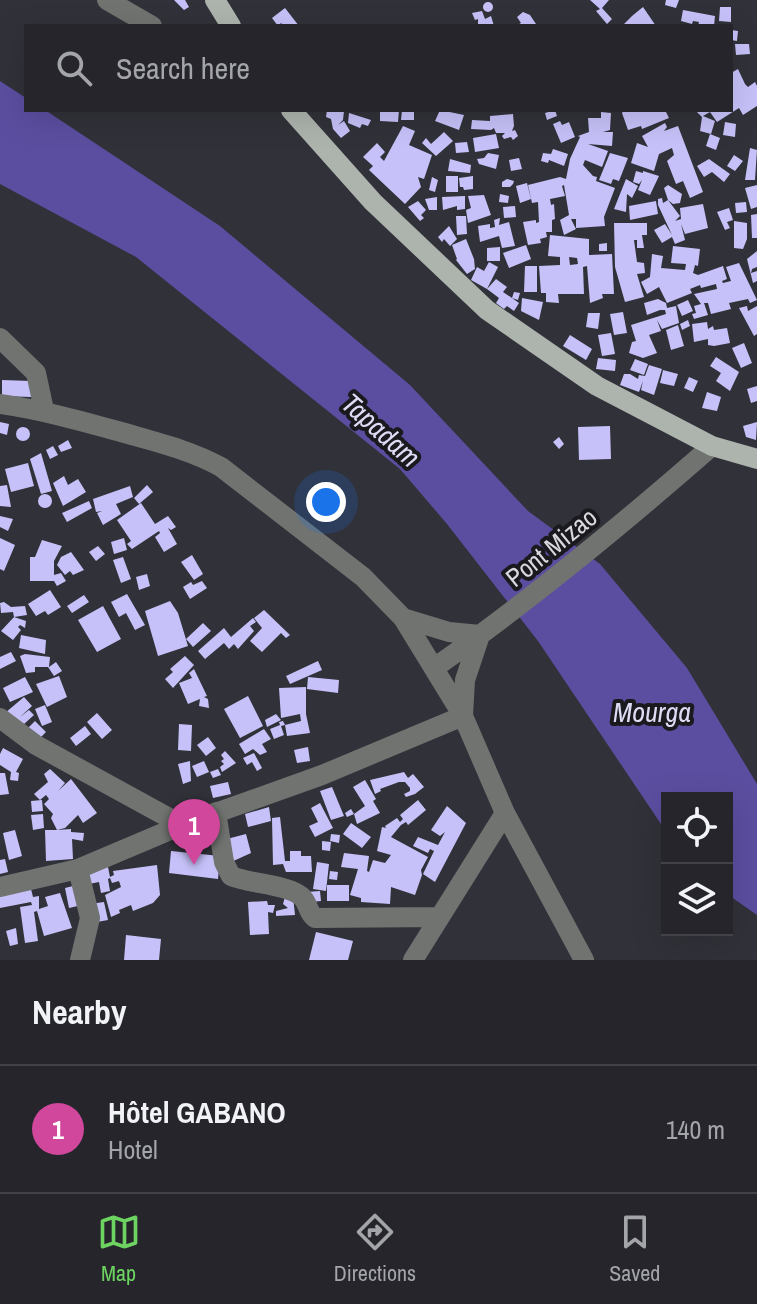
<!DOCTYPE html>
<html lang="en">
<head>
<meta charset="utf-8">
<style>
	body { margin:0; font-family:"Archivo Narrow",sans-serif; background:#2d2d33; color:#f1f3f6 }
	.controls { position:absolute; right:24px; bottom:24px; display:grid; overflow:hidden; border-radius:0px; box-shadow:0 8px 32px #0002 }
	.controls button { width:72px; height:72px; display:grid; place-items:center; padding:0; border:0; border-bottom:2px solid #424247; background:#25252b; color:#f1f3f6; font:40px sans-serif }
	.you { position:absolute; left:326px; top:502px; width:28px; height:28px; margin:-20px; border:6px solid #fff; border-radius:50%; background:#1a73e8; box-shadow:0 0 0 12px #1a73e833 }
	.badge { display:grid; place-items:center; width:52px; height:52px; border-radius:50%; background:#6dd361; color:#fff; font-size:26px; font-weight:700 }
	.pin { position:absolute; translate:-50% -66px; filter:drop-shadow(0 2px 4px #0008) }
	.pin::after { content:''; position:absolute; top:42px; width:28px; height:24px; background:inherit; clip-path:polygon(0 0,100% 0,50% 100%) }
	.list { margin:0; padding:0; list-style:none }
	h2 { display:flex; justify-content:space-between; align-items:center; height:104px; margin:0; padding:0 32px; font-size:34px }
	h2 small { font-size:26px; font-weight:400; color:#a3a5a9 }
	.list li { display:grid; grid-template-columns:52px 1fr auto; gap:24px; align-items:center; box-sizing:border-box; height:128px; padding:0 32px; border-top:2px solid #424247 }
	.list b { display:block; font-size:30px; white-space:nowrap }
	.list p { margin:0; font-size:26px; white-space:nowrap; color:#a3a5a9 }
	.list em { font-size:26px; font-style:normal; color:#a3a5a9 }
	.icon { flex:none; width:44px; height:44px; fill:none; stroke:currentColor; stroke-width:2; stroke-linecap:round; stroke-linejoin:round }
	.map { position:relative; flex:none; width:757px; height:960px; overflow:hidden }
	.search { position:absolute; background:#25252b; box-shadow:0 8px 32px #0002; left:24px; right:24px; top:24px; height:88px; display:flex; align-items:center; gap:20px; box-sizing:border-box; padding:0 28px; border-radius:0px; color:#a3a5a9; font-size:30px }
	.sheet { height:232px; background:#25252b }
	nav { display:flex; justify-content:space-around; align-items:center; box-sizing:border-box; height:112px; border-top:2px solid #424247; background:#25252b; font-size:22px; color:#a3a5a9 }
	nav a { display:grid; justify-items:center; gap:4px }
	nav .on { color:#6dd361 }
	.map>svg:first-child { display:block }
	.water { fill:#5b4ea0 }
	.building { fill:#c6c2f9; fill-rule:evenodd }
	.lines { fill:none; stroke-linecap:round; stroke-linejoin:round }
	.minor { stroke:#707370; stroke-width:20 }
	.major { stroke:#adb4ad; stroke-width:20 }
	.labels { text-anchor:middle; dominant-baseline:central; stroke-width:8; stroke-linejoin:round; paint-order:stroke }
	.street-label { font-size:26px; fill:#dad9df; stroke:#1a191d }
	.water-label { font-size:28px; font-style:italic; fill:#dedcf4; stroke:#1a191d }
</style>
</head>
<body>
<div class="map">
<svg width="757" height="960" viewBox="0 0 757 960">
	<rect width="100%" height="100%" fill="#313139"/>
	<!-- water -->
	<path class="water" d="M 0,81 L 26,98 L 26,110 L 45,110 L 220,226 L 410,385 L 528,511 L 600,564 L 687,668 L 757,784 L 757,915 L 727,894 L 727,798 L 667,798 L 667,833 L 538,641 L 447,524 L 400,469 L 136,257 L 0,184 Z"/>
	<!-- building -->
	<path class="building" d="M 174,0 L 185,0 L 189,7 L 184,10 Z
		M 590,0 L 609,0 L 602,8 L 612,19 L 607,24 L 596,11 L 600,9 Z
		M 666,0 L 679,0 L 676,8 L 665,5 Z
		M483 7a5 5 0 1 1 10 0a5 5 0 1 1-10 0Z
		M 643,7 L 656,26 L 622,26 L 632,16 Z
		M 720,7 L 731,7 L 731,22 L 719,21 Z
		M 285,8 L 299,26 L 284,26 L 281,23 L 278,26 L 272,18 Z
		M 683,10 L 715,16 L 714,26 L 698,26 L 699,22 L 693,21 L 692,24 L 681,21 Z
		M 482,11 L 485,19 L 491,16 L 494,26 L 478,26 L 478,19 L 475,20 L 472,13 Z
		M 523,12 L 530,15 L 536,24 L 516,26 L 521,23 L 517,17 Z
		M 731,30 L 738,31 L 737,41 L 731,40 Z
		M 735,44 L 749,44 L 750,54 L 736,55 Z
		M 738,69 L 745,84 L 748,87 L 755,82 L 757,86 L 757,106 L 743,115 L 739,108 L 717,122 L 710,112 L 703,116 L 715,121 L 711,134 L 700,131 L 702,117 L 695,110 L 731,110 L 731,73 Z
		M 327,110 L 344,111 L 343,120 L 338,125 L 344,121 L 350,131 L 341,138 L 333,129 L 331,119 L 326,117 Z
		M 380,110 L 399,110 L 398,122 L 380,121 Z
		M 402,110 L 414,110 L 414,120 L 401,120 Z
		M 440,110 L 464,115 L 459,130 L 435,121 Z
		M 555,110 L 557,116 L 547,120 L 545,113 Z
		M 624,110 L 644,112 L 665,110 L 669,118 L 642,129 L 641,126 L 628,130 L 622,113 Z
		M 601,112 L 611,113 L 610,130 L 603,132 L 613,132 L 612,146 L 588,144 L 608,151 L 602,167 L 585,160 L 583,165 L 593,176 L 597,177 L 596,181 L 615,188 L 604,217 L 605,226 L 576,228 L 576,219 L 571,219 L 576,229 L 564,235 L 560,220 L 569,215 L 564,185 L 562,186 L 565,196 L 550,199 L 551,205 L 554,204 L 555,219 L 552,220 L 552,232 L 546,232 L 547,237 L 540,239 L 541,243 L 528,245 L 523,222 L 536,220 L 536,223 L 539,222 L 538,202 L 532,203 L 528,185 L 560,177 L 566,179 L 570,159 L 580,137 L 578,136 L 589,132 L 588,118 L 601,118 Z
		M 349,113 L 371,120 L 368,126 L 362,124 L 360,128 L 348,123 Z
		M 513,114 L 514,126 L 512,131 L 515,130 L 518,136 L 513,140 L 511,137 L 504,139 L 502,136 L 505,133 L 496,133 L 494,128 L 491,130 L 471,129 L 472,120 L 490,121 L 490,116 Z
		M 560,121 L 562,125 L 569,122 L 575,137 L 561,143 L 553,124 Z
		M 725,122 L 736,124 L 735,137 L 723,135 Z
		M 665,123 L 667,127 L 664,131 L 678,126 L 703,192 L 690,198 L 683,181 L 676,184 L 667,161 L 674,155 L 672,148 L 659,154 L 654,171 L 631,163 L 637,143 L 648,147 L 642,136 Z
		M 403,126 L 415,131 L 409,145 L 432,155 L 424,179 L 418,177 L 421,187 L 405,204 L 369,170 L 373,166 L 363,157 L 377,143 L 385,152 L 380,157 L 384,161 Z
		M 444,132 L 453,141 L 436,156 L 422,143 L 426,138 L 431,144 Z
		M 496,134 L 499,148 L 475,152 L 473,138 Z
		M 710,134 L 720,138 L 716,150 L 706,146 Z
		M 467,142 L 469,152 L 456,153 L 455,143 Z
		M 750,148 L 757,150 L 755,180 L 745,180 Z
		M 553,149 L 568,154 L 564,166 L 549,160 L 548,163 L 541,161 L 543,153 L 551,154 Z
		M 488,153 L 499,155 L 496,169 L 479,164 L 477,159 L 484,158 Z
		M 610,153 L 628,158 L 619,181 L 613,179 L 611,184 L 599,180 Z
		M 734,155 L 743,161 L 735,171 L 727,166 Z
		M 519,158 L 522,169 L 511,171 L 509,160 Z
		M 450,159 L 471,165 L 470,173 L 448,171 Z
		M 709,159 L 730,174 L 724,182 L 712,172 L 704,177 L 697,166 Z
		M 636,171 L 643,173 L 643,171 L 659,176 L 650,195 L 638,190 L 642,180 L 639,184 L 633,182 Z
		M 446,176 L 458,176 L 458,192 L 446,192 Z
		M 473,176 L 473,189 L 464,190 L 463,187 L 460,187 L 459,178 Z
		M 432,177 L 438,180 L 435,192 L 429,190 Z
		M 507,179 L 514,181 L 513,184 L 510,187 L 502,187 L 502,182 Z
		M 626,179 L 638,186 L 632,198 L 627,194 L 626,212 L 614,209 Z
		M 527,183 L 531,199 L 520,203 L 516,186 Z
		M 668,185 L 682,194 L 680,203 L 673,204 L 668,200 L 664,188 Z
		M 757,185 L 757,207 L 751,209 L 745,188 Z
		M 500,194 L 509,196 L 508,203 L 499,202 Z
		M 484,195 L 491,215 L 468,223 L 466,210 L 471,208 L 468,196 Z
		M 465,196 L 465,209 L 457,210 L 457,206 L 443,210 L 442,197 Z
		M 437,197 L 437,210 L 429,210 L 425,199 Z
		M 662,198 L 663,203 L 668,200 L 680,216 L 675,221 L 681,219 L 680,208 L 703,204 L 708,228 L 685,234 L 681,224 L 685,240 L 675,244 L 672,237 L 662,243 L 654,230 L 665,224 L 672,235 L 658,205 L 658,199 Z
		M 418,201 L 426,210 L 421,215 L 424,218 L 420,221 L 408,207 Z
		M 656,201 L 658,214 L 630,220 L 629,206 Z
		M 746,202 L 747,212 L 736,213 L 735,203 Z
		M 515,206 L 516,217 L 504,218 L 503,207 Z
		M 729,208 L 733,220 L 727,222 L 730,228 L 725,230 L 717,212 Z
		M 757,214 L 757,238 L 752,238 L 751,215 Z
		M 456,216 L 466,216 L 467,234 L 457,235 Z
		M 500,218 L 499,225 L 509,222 L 515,246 L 502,248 L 499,236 L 480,242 L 478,226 L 490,224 L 490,228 L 495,227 L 494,220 Z
		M 734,221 L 747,223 L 747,239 L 743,249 L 734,248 Z
		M 614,223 L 647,223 L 647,235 L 642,235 L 644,248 L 637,248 L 637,240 L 634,240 L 637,262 L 644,263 L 645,273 L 637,274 L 644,297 L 625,302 L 615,267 Z
		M 449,226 L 457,239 L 450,246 L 444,239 L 442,242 L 438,237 Z
		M 550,235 L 589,239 L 589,255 L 612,254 L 614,294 L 602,294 L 603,298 L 590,303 L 587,266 L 583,267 L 584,294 L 558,294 L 559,303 L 546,302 L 546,293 L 541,293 L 539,266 L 560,265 L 560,257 L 548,256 ZM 569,257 L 577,258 L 578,264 L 570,265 Z
		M 466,239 L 474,259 L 475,269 L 467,274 L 456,260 L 457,259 L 452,245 Z
		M 607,243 L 607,251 L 599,251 L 599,244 Z
		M 526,245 L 531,259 L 509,268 L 503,253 Z
		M 673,246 L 700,249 L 698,266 L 695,265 L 693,273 L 698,275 L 723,266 L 727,279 L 722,281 L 723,283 L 731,281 L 726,267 L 739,263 L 757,300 L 750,303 L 748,299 L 729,303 L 731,309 L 711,314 L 708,303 L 704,303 L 708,315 L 694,319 L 692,314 L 696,313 L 694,306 L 701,304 L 694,294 L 717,289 L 716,284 L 701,288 L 700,285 L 690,289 L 692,293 L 667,303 L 659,287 L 647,294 L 641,282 L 650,277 L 652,254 L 663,256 L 661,268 L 685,270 L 686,264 L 671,263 Z
		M 500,247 L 500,261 L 487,261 L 487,248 Z
		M 757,251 L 757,267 L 752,269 L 751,273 L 757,271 L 757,281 L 753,283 L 747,259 Z
		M 489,262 L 498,267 L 487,289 L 471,280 L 477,267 L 484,271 Z
		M 525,266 L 537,266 L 537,292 L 524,292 Z
		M 496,279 L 507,287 L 503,292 L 512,298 L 514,292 L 520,293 L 518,300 L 512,298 L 519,303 L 514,311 L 507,306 L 504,309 L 496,303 L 499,298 L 487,289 Z
		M 522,298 L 543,302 L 539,320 L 521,311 Z
		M 658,299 L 666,303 L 667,308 L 676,306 L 679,323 L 662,329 L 657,320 L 661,331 L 649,335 L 657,353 L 643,358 L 629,353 L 632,342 L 636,341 L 631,325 L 666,314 L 665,310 L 660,310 L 647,315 L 644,303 Z
		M 688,300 L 693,311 L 682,316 L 677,305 Z
		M 747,306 L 748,311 L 757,306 L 757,334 L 754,336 L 739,308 Z
		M 623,312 L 627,333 L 614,335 L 610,314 Z
		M 588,313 L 600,313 L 598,329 L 586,327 Z
		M 688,320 L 690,326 L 682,330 L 680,324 Z
		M 707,322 L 708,329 L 713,326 L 714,330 L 727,328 L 730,343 L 714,346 L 708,345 L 708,339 L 694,342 L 692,324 Z
		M 678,325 L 684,346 L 671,350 L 666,330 Z
		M 611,333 L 615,354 L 602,356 L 598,335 Z
		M 570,335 L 592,349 L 586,360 L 563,346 Z
		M 744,343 L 752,363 L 741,368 L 732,348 Z
		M 716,357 L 739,372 L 730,391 L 716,381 L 721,373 L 710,366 Z
		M 598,358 L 616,360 L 615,371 L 596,369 Z
		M 635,359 L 648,364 L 644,375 L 630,370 Z
		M 649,365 L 662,369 L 654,395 L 641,390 L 643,381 L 639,392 L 620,385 L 624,374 L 630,374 L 638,379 L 639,375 L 645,376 Z
		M 663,370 L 678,374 L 674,386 L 660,383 Z
		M 689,377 L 698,381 L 693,392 L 684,388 Z
		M 2,380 L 31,381 L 31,397 L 2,396 Z
		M 757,386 L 757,401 L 751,403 L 747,389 Z
		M 707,392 L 721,397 L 717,411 L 702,408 Z
		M 0,422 L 9,424 L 7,435 L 0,433 Z
		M 757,422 L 756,440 L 746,437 L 743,426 Z
		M 610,426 L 611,459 L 579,460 L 578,427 Z
		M16 434a7 7 0 1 1 14 0a7 7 0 1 1-14 0Z
		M 559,437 L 564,444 L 559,449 L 553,442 Z
		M 68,440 L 72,448 L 61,452 L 58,446 Z
		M 53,446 L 58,455 L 50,459 L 46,450 Z
		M 41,453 L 52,491 L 41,494 L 30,459 Z
		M 28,463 L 34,486 L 11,492 L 5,469 Z
		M 64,476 L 68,485 L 78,479 L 86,492 L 63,506 L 53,483 Z
		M 7,485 L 11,507 L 0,506 L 0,486 Z
		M 147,485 L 153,492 L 139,504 L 134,498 Z
		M 130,486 L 133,497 L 116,504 L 121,514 L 103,525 L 97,513 L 102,511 L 96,512 L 93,499 Z
		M38 501a7 7 0 1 1 14 0a7 7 0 1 1-14 0Z
		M 89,501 L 92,508 L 67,522 L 62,513 Z
		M 141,503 L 155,524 L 168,516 L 176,527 L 171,530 L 168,528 L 177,544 L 164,552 L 155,537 L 160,533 L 159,531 L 132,549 L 127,544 L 131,541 L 117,520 Z
		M 0,516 L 13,519 L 8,531 L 0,527 Z
		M 0,538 L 15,545 L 4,571 L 0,569 Z
		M 124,538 L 127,550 L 114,554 L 111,542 Z
		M 42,540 L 62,546 L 54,561 L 54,575 L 61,573 L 66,581 L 57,586 L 54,581 L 30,581 L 30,557 L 35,557 Z
		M 98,546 L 105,554 L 96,561 L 89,552 Z
		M 71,552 L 84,570 L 73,575 L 70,571 L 65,575 L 57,565 L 61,557 Z
		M 192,555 L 203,574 L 194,580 L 181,562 Z
		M 123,557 L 131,579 L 121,583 L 113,560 Z
		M 147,574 L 150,586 L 139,590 L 136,577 Z
		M 202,581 L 207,588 L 190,599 L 183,587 L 191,582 L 193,585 Z
		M 50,590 L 61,607 L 48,615 L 45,611 L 36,616 L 28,604 Z
		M 127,594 L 145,625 L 135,630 L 126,613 L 119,617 L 111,602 Z
		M 84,595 L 89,602 L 72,613 L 67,606 Z
		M 170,601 L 178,613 L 188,646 L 158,656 L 145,611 Z
		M 4,602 L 11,607 L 25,606 L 27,615 L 14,617 L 26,621 L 25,628 L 20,625 L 18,627 L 21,630 L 13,640 L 1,631 L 14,617 L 13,612 L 1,613 L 0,603 Z
		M 103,606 L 121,639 L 97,652 L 78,620 Z
		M 264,610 L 290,635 L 286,638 L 281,633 L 262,652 L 250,641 L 262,628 L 254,618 Z
		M 253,618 L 256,622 L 250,626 L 254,631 L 238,649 L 234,644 L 229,649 L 224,643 L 205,659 L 198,651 L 224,628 L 231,637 Z
		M 203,623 L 211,631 L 193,647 L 186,639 Z
		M 21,635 L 46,640 L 45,654 L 19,648 Z
		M 11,652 L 16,661 L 0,669 L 0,657 Z
		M 25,654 L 50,657 L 49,667 L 56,662 L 62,671 L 54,676 L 48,667 L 35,667 L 35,672 L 26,673 L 20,656 Z
		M 185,656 L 194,665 L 173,688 L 165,679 L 173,672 L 170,669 Z
		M 318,661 L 322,670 L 290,684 L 286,676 Z
		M 194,669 L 207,696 L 204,697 L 208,699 L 209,708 L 199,706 L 200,699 L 188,704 L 179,683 L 192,678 L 189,673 Z
		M 59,676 L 67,697 L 47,707 L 36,684 Z
		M 25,677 L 33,692 L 10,702 L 3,688 Z
		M 308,677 L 339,680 L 338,693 L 307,689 Z
		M 306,687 L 306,714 L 310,733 L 287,736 L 285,725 L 301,721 L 300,714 L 281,718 L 279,688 Z
		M 248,696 L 263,726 L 240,738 L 224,709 Z
		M 24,697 L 32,706 L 20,717 L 29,710 L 34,715 L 23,725 L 5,713 Z
		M 45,705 L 52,722 L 42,726 L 35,709 Z
		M 97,713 L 112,730 L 102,739 L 87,722 Z
		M 276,714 L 281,720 L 267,727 L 265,720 Z
		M 35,721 L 46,732 L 39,739 L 27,729 Z
		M 283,721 L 285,725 L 281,726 L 284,735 L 274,739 L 270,729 L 280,725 L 279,722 Z
		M 179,724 L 192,725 L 191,751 L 178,750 Z
		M 85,726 L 91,734 L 76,746 L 70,738 Z
		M 264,729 L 271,739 L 262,744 L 267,752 L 260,755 L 253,749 L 245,754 L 239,744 Z
		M 208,737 L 216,748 L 206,756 L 197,745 Z
		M 308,747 L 310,761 L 297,763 L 294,750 Z
		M 3,748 L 23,759 L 16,772 L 19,773 L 18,781 L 10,780 L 11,772 L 0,765 L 0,754 Z
		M 225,751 L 236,763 L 222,772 L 220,767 L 224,764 L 221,761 L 224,759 L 221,755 Z
		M 254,753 L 262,768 L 257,771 L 252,762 L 247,765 L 243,758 Z
		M 190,761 L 191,781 L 183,784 L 178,764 Z
		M 204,761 L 209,772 L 197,777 L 192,766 Z
		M 50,769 L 65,783 L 58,791 L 71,779 L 97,813 L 83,823 L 78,815 L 65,828 L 57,830 L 71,829 L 71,832 L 84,833 L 83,841 L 72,839 L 73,859 L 46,861 L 45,830 L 57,830 L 51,818 L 53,814 L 44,804 L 49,799 L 46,795 L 40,800 L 34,794 L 48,782 L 44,774 Z
		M 218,769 L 221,775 L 213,778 L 210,772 Z
		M 404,772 L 408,778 L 413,774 L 424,787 L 415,794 L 406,797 L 404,794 L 410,791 L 410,788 L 405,782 L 399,782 L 380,789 L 381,791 L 375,794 L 370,780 Z
		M 0,773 L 5,773 L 9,794 L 0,795 Z
		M 365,780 L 376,799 L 373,801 L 380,813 L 357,824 L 354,814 L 347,817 L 345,813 L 351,809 L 354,814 L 365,806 L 353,787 Z
		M 228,782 L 231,794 L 213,798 L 210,786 Z
		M 332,787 L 344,816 L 331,820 L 320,791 Z
		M 42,800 L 43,811 L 32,812 L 31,801 Z
		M 418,800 L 426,810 L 408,825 L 406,822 L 401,825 L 391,837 L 428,857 L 421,870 L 422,875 L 415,895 L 391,887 L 390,904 L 361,902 L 361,898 L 350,895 L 358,869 L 341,867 L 344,853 L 369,856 L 367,871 L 369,872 L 373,860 L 385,863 L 391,855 L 377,851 L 382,827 L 386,828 L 385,826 L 397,818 L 400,822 L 403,819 L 400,815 Z
		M 320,803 L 333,828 L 315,837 L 309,826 L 318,822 L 311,808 Z
		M 447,806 L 466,823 L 435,882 L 423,874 L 434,851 L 430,849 L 428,853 L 413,846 L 418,837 L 438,845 L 445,832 L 440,836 L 431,830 Z
		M 269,807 L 271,821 L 248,827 L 245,814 Z
		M 43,814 L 44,828 L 33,830 L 31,815 Z
		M 280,817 L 285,861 L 290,861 L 290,851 L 301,851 L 301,856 L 311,856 L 312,872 L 286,872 L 283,864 L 273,865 L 272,818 Z
		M 351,823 L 371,837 L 362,848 L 343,834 Z
		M 15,830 L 22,856 L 9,860 L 3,833 Z
		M 246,834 L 251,853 L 229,863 L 223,840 Z
		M 331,834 L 340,835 L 339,843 L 330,841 Z
		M 322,841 L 331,842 L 330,851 L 322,850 Z
		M 171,851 L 220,856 L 218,879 L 169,873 Z
		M 5,859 L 8,872 L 0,874 L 0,860 Z
		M 317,862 L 329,864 L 326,891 L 313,889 Z
		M 157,865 L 160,895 L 153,903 L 133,911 L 131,905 L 119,910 L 120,913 L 111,917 L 105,895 L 121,887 L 119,881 L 112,883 L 110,878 L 108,879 L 110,891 L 101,893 L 99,882 L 89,884 L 81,872 L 108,867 L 110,877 L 114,875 L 113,871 Z
		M 330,871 L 338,872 L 337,880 L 329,879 Z
		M 77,885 L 82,905 L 69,908 L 65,888 Z
		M 327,885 L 349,885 L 349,901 L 327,901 Z
		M 31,889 L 33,897 L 39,896 L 39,909 L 48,906 L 45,897 L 60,893 L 72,928 L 44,936 L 37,911 L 34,912 L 38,941 L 25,943 L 20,907 L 32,905 L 31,902 L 0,908 L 0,896 Z
		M 320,891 L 321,901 L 311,902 L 306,892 Z
		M 293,896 L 295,915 L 276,916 L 276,911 L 288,908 L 283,904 L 285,897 Z
		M 267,901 L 268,905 L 275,905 L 273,913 L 268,912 L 269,934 L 250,935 L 248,902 Z
		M 104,902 L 108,920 L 97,922 L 90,904 Z
		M 16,928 L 18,944 L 10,946 L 6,931 Z
		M 316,932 L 353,941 L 348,960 L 309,960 Z
		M 126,935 L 161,939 L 159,960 L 124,960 Z"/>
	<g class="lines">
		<!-- minor -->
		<path class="minor" d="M 107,0 L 152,26
			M 0,338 L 36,373 L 44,410
			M 0,404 C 42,410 81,421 121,432 C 156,442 190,450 221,467 L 363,577 L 403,618 L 463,716 L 505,813 L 584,960
			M 403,618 L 449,632 L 480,635 L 465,680 L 463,716
			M 434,668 C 531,600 623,524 712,446
			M 0,718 L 36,745 L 182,825
			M 216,812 L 224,862 L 231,876 C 250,884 286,884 301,896 C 309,903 307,912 315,918 L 438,917
			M 78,869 L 90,918 L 80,960
			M 0,887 L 78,869 L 182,825 L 322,775 L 463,716
			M 413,960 L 505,813"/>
		<!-- major -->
		<path class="major" d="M 215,0 L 231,26
			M 291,110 L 373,202 L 487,310 L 597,386 L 712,446 L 757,459"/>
	</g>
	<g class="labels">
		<!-- street labels -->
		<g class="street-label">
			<text transform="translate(551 547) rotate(-39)">Pont Mizao</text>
		</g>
		<!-- water labels -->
		<g class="water-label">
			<text transform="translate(381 430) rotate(42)">Tapadam</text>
			<text x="652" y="712">Mourga</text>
		</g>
	</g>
</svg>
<div class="controls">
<button><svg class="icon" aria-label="locate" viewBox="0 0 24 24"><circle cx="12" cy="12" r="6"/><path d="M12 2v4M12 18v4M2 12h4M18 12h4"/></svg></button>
<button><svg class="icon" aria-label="layers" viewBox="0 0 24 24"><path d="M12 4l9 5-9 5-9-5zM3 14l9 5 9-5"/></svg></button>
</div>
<div class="you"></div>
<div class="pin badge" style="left:194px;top:865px;background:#d1479c">1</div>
<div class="search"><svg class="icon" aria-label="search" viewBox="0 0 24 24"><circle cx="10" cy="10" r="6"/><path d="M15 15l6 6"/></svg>Search here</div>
</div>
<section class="sheet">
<h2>Nearby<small></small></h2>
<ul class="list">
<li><span class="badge" style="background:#d1479c">1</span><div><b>Hôtel GABANO</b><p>Hotel</p></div><em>140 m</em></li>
</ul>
</section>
<nav>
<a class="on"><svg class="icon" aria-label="map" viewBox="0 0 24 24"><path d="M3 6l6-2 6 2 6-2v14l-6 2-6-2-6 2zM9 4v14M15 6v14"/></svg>Map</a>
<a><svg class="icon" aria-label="directions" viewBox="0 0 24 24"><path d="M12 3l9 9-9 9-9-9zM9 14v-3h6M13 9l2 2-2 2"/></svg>Directions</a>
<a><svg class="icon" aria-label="saved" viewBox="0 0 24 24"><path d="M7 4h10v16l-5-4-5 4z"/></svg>Saved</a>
</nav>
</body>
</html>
